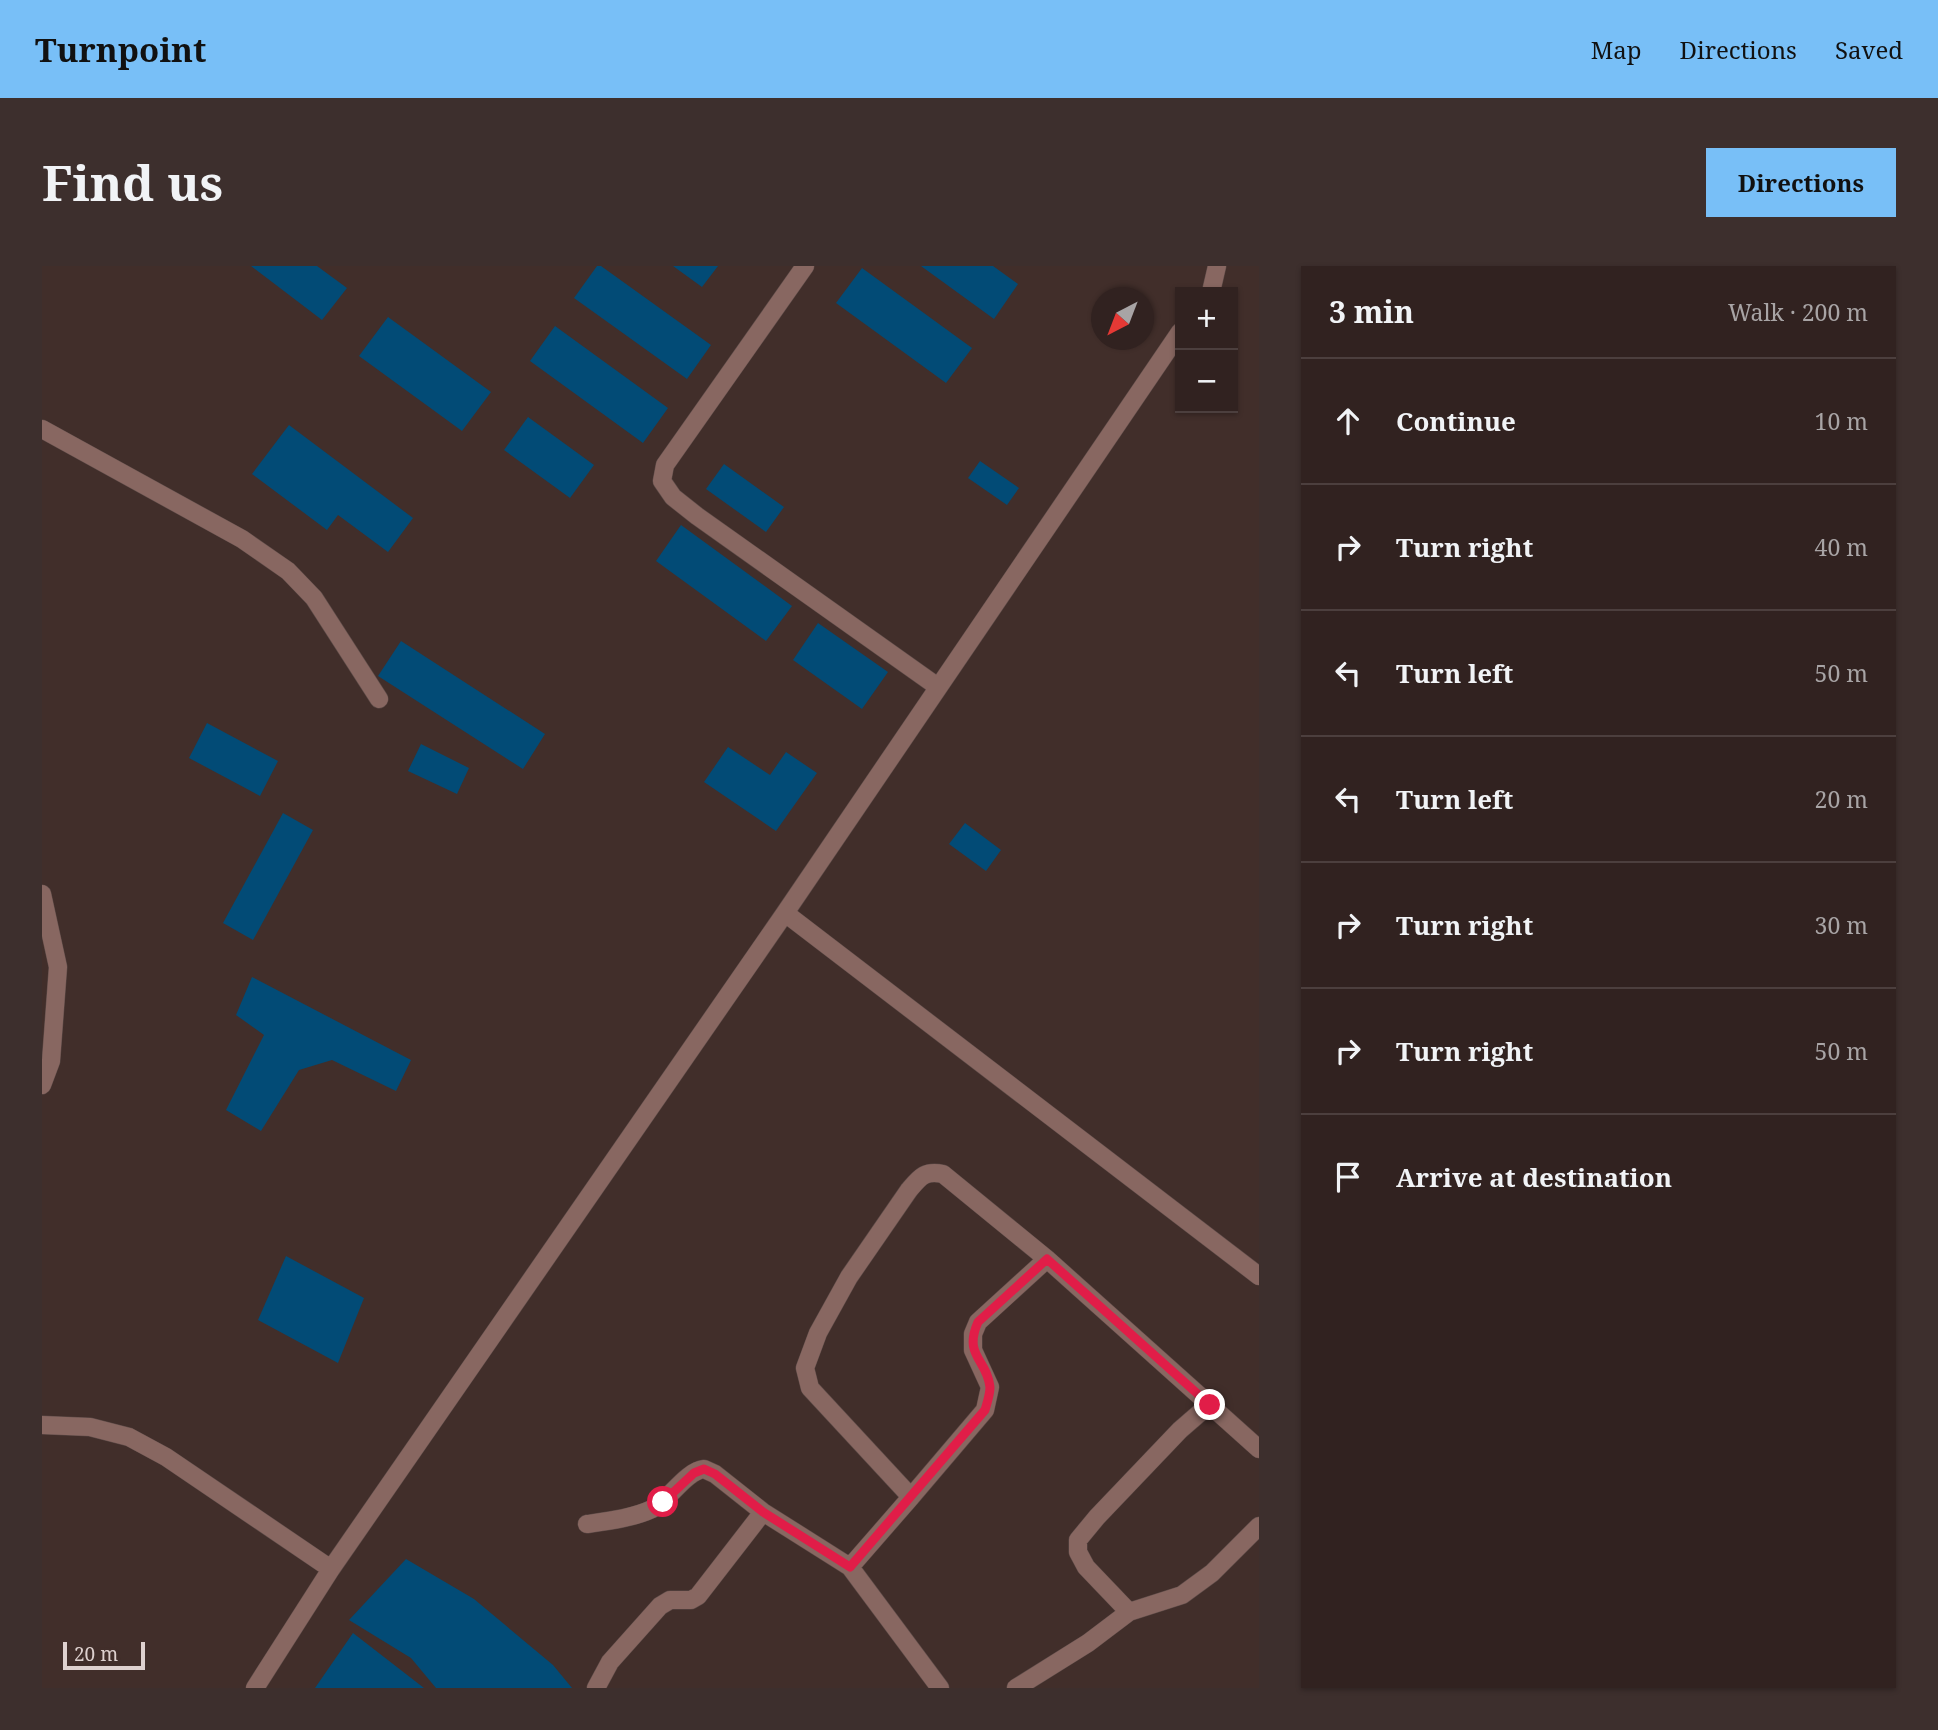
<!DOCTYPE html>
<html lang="en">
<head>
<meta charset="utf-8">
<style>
	body { margin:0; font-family:"Noto Serif",serif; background:#3d2f2d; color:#f1f3f6 }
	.controls { position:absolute; right:21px; top:21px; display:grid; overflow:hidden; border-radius:0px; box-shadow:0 2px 5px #0004 }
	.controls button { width:63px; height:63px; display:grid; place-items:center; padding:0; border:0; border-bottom:2px solid #4c3f3e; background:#312220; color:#f1f3f6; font:35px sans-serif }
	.compass { position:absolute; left:1049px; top:21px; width:63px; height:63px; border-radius:50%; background:#312220; box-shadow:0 2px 5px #0004; rotate:222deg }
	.scale { position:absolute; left:21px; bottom:18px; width:82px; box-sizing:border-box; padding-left:7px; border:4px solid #ded1cf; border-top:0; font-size:19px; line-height:24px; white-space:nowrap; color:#ded1cf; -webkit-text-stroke:5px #412e2a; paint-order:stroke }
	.stop { position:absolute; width:21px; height:21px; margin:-16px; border:5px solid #e11d48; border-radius:50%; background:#fff }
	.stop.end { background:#e11d48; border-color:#fff; box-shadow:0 2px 7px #0008 }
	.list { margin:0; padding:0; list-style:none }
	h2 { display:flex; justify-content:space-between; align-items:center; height:91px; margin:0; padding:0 28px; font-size:30px }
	h2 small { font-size:23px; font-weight:400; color:#a8a4a5 }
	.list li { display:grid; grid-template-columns:46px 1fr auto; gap:21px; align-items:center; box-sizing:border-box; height:126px; padding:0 28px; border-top:2px solid #4c3f3e }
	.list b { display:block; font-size:26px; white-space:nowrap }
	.list em { font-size:23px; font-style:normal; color:#a8a4a5 }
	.icon { flex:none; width:38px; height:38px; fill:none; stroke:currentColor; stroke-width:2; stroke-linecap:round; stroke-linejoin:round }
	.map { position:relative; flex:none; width:1217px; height:1422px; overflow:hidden; border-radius:0px }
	header { display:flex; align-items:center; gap:42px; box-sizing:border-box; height:98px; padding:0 35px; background:#78bff7; color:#111 }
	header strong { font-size:33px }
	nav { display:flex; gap:38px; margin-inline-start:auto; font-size:24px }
	.intro { display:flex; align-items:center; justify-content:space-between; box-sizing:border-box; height:168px; padding:0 42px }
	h1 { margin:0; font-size:49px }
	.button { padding:18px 32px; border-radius:0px; background:#78bff7; color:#111; font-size:24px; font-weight:700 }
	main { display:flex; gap:42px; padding:0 42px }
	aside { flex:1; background:#312220; border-radius:0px; box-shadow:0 2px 5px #0004 }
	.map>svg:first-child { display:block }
	.building { fill:#024b76 }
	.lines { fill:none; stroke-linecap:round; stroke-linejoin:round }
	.minor-casing { stroke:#5d4b48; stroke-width:19 }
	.minor { stroke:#886761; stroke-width:18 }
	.route { stroke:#e11d48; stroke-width:9 }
</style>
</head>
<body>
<header>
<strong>Turnpoint</strong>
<nav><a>Map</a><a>Directions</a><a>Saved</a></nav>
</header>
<div class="intro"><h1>Find us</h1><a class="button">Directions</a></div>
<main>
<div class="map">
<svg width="1217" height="1422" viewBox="0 0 1217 1422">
	<rect width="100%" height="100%" fill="#412e2a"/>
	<!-- building -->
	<path class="building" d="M 209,0 L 275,0 L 305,22 L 280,54 Z
		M 555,0 L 559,0 L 669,79 L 645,113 L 532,32 Z
		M 631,0 L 676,0 L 660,21 Z
		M 879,0 L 951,0 L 976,18 L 952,53 Z
		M 820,2 L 930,82 L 904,117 L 794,37 Z
		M 346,51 L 449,126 L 420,165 L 317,90 Z
		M 513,60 L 626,142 L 601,177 L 488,95 Z
		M 486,151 L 552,199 L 528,232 L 462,184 Z
		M 247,159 L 371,252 L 346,286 L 296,249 L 285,264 L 210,208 Z
		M 938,195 L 977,222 L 965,239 L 926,212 Z
		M 682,198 L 742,241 L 724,266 L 664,223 Z
		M 639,259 L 750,340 L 724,375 L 614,295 Z
		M 776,357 L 846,406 L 820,443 L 751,394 Z
		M 359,375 L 503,468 L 481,503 L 336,410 Z
		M 165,457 L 236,495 L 218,530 L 147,492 Z
		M 379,478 L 427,502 L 415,528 L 366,505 Z
		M 686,481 L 728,509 L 744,486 L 775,507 L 734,565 L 662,516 Z
		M 241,547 L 271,564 L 211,674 L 181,657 Z
		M 923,557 L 959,584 L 944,605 L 907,578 Z
		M 210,711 L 369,794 L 354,825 L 290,794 L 257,804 L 219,865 L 184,844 L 222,769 L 194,749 Z
		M 244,990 L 322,1032 L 296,1097 L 216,1054 Z
		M 364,1293 L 432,1333 L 511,1399 L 530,1422 L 394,1422 L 369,1392 L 307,1354 Z
		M 311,1367 L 382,1422 L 273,1422 Z"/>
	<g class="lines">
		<defs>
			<path id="minor" d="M 763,0 L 623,199 L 620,215 L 631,231 L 655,250 L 896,421
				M 1169,26 L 1175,0
				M 0,163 L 200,273 L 246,305 L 272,332 L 337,433
				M 0,628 L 16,701 L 9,795 L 0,819
				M 743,647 L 1217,1010
				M 0,1159 L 48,1161 L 87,1171 L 124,1191 L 289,1303
				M 869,1231 L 943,1144 L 948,1121 L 931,1084 L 931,1068 L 936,1056 L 1005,993
				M 545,1258 C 566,1255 591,1252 610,1243 C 627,1234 644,1205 662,1203 L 673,1208 L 721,1246 L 808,1301 L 898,1422
				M 808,1301 L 869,1231 L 768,1122 L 763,1102 L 776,1067 L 807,1011 L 867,924 C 878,911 883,904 901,908 L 1005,993 L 1217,1183
				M 1087,1346 L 1044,1301 L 1036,1286 L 1036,1274 L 1055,1251 L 1138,1164 L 1168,1138
				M 213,1422 L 289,1303 L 743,647 L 1138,66
				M 554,1422 L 568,1396 L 618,1340 L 628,1334 L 649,1334 L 656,1330 L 721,1246
				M 974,1422 L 1046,1377 L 1087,1346 L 1140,1329 L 1170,1307 L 1217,1260"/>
		</defs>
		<!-- minor casing -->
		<use href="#minor" class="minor-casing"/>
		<!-- minor -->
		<use href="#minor" class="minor"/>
	</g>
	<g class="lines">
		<!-- route -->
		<path class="route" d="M 621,1236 L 652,1207 L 662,1203 L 673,1208 L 721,1246 L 808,1301 L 943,1144 C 945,1137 948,1129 948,1121 C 945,1093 921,1090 936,1056 L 1005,993 L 1168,1139"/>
	</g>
</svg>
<div class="controls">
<button>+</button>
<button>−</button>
</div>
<svg class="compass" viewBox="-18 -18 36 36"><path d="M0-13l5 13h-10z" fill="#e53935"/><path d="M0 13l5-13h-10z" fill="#a8a4a5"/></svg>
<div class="scale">20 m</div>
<div class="stop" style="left:621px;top:1236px"></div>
<div class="stop end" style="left:1168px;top:1139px"></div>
</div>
<aside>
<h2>3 min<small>Walk · 200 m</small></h2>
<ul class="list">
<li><svg class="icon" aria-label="ahead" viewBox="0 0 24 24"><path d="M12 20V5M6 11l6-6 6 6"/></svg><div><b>Continue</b></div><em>10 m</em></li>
<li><svg class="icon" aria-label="right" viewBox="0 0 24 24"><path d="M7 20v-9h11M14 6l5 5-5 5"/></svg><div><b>Turn right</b></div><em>40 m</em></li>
<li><svg class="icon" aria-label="left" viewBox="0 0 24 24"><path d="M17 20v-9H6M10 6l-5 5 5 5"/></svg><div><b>Turn left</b></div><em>50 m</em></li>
<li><svg class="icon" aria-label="left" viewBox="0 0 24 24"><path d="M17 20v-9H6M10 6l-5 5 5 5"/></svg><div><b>Turn left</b></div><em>20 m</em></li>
<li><svg class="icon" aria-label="right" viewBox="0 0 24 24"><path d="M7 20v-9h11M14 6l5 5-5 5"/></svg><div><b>Turn right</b></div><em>30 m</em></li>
<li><svg class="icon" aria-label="right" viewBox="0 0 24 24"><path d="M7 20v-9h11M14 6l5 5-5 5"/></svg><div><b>Turn right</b></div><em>50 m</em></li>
<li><svg class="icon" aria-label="arrive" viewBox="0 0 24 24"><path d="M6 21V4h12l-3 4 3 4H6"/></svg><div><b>Arrive at destination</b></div></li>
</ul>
</aside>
</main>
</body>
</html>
